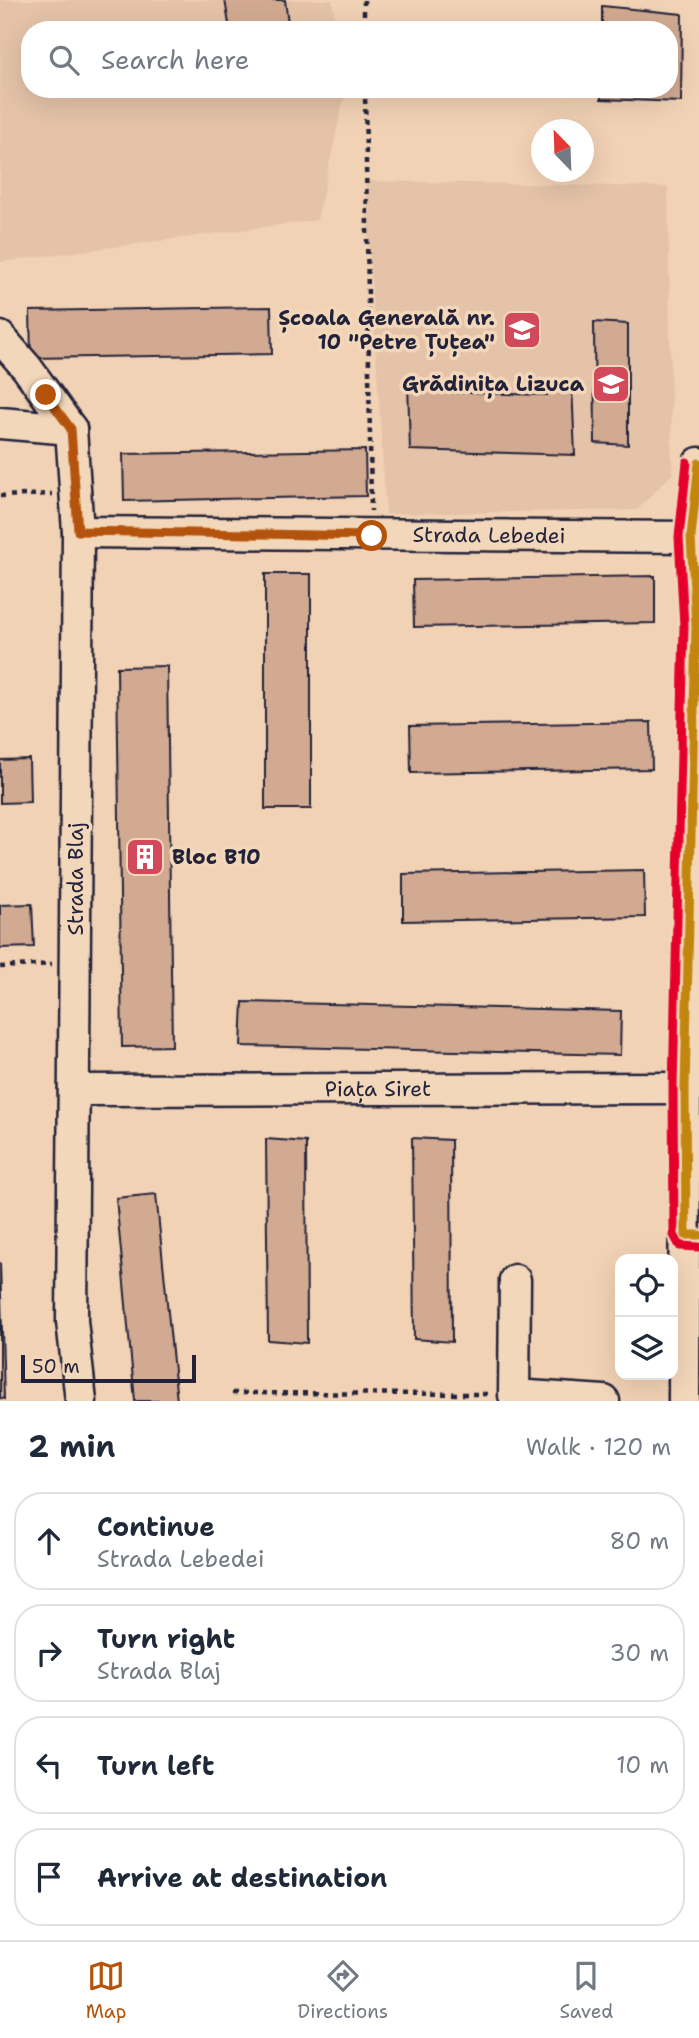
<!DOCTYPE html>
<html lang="en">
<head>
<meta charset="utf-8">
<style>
	body { margin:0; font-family:"Shantell Sans",sans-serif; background:#f2f2f3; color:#1f2937 }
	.controls { position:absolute; right:21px; bottom:21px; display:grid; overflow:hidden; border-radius:14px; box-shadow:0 7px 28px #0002 }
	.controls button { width:63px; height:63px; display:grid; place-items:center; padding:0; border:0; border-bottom:2px solid #e0e1e3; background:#fff; color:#1f2937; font:35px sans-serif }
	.compass { position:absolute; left:531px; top:119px; width:63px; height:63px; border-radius:50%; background:#fff; box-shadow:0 7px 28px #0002; rotate:337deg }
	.scale { position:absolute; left:21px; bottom:18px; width:175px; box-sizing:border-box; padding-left:7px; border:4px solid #22223b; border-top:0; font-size:19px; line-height:24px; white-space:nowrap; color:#22223b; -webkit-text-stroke:5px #f3d7ba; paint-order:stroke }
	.stop { position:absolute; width:21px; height:21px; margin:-16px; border:5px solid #b45309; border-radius:50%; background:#fff }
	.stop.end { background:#b45309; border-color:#fff; box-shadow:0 2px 7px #0008 }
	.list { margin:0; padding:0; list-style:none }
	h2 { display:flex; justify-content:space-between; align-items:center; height:91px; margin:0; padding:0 28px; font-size:30px }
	h2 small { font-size:23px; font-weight:400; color:#747a83 }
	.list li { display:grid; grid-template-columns:46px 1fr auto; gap:21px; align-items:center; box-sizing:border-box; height:98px; margin:0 14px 14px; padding:0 14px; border:2px solid #e0e1e3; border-radius:28px }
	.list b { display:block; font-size:26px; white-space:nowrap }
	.list p { margin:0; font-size:23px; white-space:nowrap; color:#747a83 }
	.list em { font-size:23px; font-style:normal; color:#747a83 }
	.icon { flex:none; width:38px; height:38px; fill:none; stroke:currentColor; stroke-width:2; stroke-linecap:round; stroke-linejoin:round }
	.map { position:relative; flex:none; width:699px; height:1401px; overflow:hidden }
	.search { position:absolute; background:#fff; box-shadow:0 7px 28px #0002; left:21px; right:21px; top:21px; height:77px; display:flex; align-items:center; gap:18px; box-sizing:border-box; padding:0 24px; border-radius:28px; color:#747a83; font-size:26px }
	.sheet { height:539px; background:#fff }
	nav { display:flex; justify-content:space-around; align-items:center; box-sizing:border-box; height:98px; border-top:2px solid #e0e1e3; background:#fff; font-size:19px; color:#747a83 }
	nav a { display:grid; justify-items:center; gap:4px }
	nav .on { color:#b45309 }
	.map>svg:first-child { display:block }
	.built { fill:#e4c3a8 }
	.building { fill:#d2aa91; stroke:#22223b; stroke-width:2 }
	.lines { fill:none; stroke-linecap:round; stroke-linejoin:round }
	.minor-casing { stroke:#22223b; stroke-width:35 }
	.path { stroke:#22223b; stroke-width:4.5; stroke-dasharray:5 5; stroke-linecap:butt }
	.minor { stroke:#f3d7ba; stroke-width:30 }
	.bus-1-casing { stroke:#f3d7ba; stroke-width:14 }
	.bus-2-casing { stroke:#f3d7ba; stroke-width:14 }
	.bus-1 { stroke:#c2850f; stroke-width:9 }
	.bus-2 { stroke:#e4002b; stroke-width:9 }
	.route { stroke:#b45309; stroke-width:9 }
	.labels { text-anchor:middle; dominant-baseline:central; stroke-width:7; stroke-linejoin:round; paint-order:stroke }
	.poi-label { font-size:21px; font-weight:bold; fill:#22223b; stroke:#f3d7ba; text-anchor:end }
	.street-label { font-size:21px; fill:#22223b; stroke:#f3d7ba }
</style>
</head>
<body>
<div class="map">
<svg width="699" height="1401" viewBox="0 0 699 1401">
	<rect width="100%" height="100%" fill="#f2d2b5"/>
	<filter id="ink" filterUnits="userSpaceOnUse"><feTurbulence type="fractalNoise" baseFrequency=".0143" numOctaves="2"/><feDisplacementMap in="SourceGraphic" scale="14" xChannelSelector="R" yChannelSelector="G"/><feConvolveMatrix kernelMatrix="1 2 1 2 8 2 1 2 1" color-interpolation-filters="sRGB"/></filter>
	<g filter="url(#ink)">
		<!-- built -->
		<path class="built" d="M 0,0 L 332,0 L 337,30 L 30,30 L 30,89 L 346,89 L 317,220 L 0,262 Z
			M 365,181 L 668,187 L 672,474 L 637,510 L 386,514 Z"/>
		<!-- building -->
		<path class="building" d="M 225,0 L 285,0 L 289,30 L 230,30 Z
			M 602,6 L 682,14 L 681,102 L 601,99 L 601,89 L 669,89 L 669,30 L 602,30 Z
			M 271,307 L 272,354 L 31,358 L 30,311 Z
			M 594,322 L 628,324 L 628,445 L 595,443 Z
			M 408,383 L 436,384 L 436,392 L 547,395 L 548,385 L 572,385 L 575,455 L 410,450 Z
			M 365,450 L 366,496 L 124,501 L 123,454 Z
			M 265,574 L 311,574 L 311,809 L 265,809 Z
			M 655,576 L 655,623 L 414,627 L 413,580 Z
			M 167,666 L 172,1046 L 122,1047 L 117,667 Z
			M 651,722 L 652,769 L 411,773 L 410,726 Z
			M 29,759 L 30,802 L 0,803 L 0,760 Z
			M 644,870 L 645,917 L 403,921 L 403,874 Z
			M 32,904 L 34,947 L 0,948 L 0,905 Z
			M 243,1002 L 621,1011 L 620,1055 L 241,1046 Z
			M 412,1138 L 451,1140 L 452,1342 L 414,1339 Z
			M 266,1139 L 306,1142 L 307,1343 L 268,1340 Z
			M 156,1194 L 177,1401 L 135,1401 L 116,1198 Z
			M 0,1262 L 4,1399 L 0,1398 Z"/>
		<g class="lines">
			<defs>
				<g id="minor">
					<path d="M 0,337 L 27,368 L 71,429"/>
					<path d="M 0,423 L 71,429 L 78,532 L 72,1321 L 81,1401"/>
					<path id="s1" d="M 78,532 L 691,537"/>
					<path id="s2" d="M 74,1090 L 685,1088"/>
					<path d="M 515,1280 L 514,1395 L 604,1401"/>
					<path d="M 684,1401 L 685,1088 L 695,734 L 696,626 L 691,537 L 699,463"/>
				</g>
			</defs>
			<!-- minor casing -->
			<use href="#minor" class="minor-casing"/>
			<!-- path -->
			<path class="path" d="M 364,0 L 364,30
				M 365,89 L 371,511
				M 0,496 L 52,494
				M 0,967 L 52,964
				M 232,1393 L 488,1394"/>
			<!-- minor -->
			<use href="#minor" class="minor"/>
			<defs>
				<path id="bus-1" d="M 699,463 L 691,537 L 696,626 L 685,1088 L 686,1235 L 699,1235"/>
				<path id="bus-2" d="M 687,462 L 679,537 L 684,626 L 673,1088 L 674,1235 L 680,1246 L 699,1247"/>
			</defs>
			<!-- bus-1 casing -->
			<use href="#bus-1" class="bus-1-casing"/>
			<!-- bus-2 casing -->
			<use href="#bus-2" class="bus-2-casing"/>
			<!-- bus-1 -->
			<use href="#bus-1" class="bus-1"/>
			<!-- bus-2 -->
			<use href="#bus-2" class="bus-2"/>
		</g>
	</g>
	<g class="lines" filter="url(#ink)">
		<!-- route -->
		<path class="route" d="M 46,395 L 71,429 L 78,531 L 372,536"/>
	</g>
	<!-- icons -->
	<defs>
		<symbol id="school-square" viewBox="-11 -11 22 22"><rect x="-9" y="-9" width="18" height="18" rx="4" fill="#d1495b" stroke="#f3d7ba"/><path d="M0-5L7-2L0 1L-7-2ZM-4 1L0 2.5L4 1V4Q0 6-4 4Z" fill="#fff"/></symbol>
		<symbol id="building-square" viewBox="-11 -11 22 22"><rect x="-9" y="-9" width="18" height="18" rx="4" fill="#d1495b" stroke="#f3d7ba"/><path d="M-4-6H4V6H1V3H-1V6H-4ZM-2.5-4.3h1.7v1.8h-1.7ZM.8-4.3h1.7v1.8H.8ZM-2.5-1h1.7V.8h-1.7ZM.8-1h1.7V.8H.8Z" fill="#fff"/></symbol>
	</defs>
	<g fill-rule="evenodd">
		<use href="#school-square" x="500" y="308" width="44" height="44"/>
		<use href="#school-square" x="589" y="362" width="44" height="44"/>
		<use href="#building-square" x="123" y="835" width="44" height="44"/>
	</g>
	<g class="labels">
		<!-- poi labels -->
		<g class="poi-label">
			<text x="495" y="318">Școala Generală nr.<tspan x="495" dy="24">10 "Petre Țuțea"</tspan></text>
			<text x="584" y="384">Grădinița Lizuca</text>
			<text x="172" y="857" text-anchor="start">Bloc B10</text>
		</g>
		<!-- street labels -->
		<g class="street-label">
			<text stroke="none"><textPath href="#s1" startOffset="411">Strada Lebedei</textPath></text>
			<text transform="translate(76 879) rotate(-90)">Strada Blaj</text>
			<text stroke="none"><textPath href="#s2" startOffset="304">Piața Siret</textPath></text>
		</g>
	</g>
</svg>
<div class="controls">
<button><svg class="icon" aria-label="locate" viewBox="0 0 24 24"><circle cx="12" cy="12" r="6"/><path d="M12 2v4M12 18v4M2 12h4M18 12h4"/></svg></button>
<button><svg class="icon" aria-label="layers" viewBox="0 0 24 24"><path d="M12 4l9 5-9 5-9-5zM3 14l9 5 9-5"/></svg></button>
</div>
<svg class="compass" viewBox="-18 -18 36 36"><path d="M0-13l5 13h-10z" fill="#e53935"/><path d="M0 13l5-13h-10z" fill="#747a83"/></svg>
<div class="scale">50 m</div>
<div class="stop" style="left:372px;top:536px"></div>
<div class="stop end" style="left:46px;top:395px"></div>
<div class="search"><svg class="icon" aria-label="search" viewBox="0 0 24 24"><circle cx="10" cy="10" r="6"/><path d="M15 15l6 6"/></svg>Search here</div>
</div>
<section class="sheet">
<h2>2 min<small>Walk · 120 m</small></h2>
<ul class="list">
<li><svg class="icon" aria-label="ahead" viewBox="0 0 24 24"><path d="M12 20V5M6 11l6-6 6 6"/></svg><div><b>Continue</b><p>Strada Lebedei</p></div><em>80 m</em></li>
<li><svg class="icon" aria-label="right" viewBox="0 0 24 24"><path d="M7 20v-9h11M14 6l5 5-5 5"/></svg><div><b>Turn right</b><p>Strada Blaj</p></div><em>30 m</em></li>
<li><svg class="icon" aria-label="left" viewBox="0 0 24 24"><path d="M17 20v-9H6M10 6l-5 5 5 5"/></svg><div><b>Turn left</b></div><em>10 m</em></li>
<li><svg class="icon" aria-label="arrive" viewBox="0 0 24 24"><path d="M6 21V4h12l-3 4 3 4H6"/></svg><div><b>Arrive at destination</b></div></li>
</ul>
</section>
<nav>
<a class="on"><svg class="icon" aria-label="map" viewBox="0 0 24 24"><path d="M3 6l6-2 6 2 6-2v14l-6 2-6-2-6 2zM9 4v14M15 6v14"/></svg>Map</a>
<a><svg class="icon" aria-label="directions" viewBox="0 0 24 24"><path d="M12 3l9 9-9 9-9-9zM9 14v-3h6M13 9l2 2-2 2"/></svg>Directions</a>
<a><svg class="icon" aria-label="saved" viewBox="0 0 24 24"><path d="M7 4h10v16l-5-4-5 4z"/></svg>Saved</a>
</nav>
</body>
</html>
